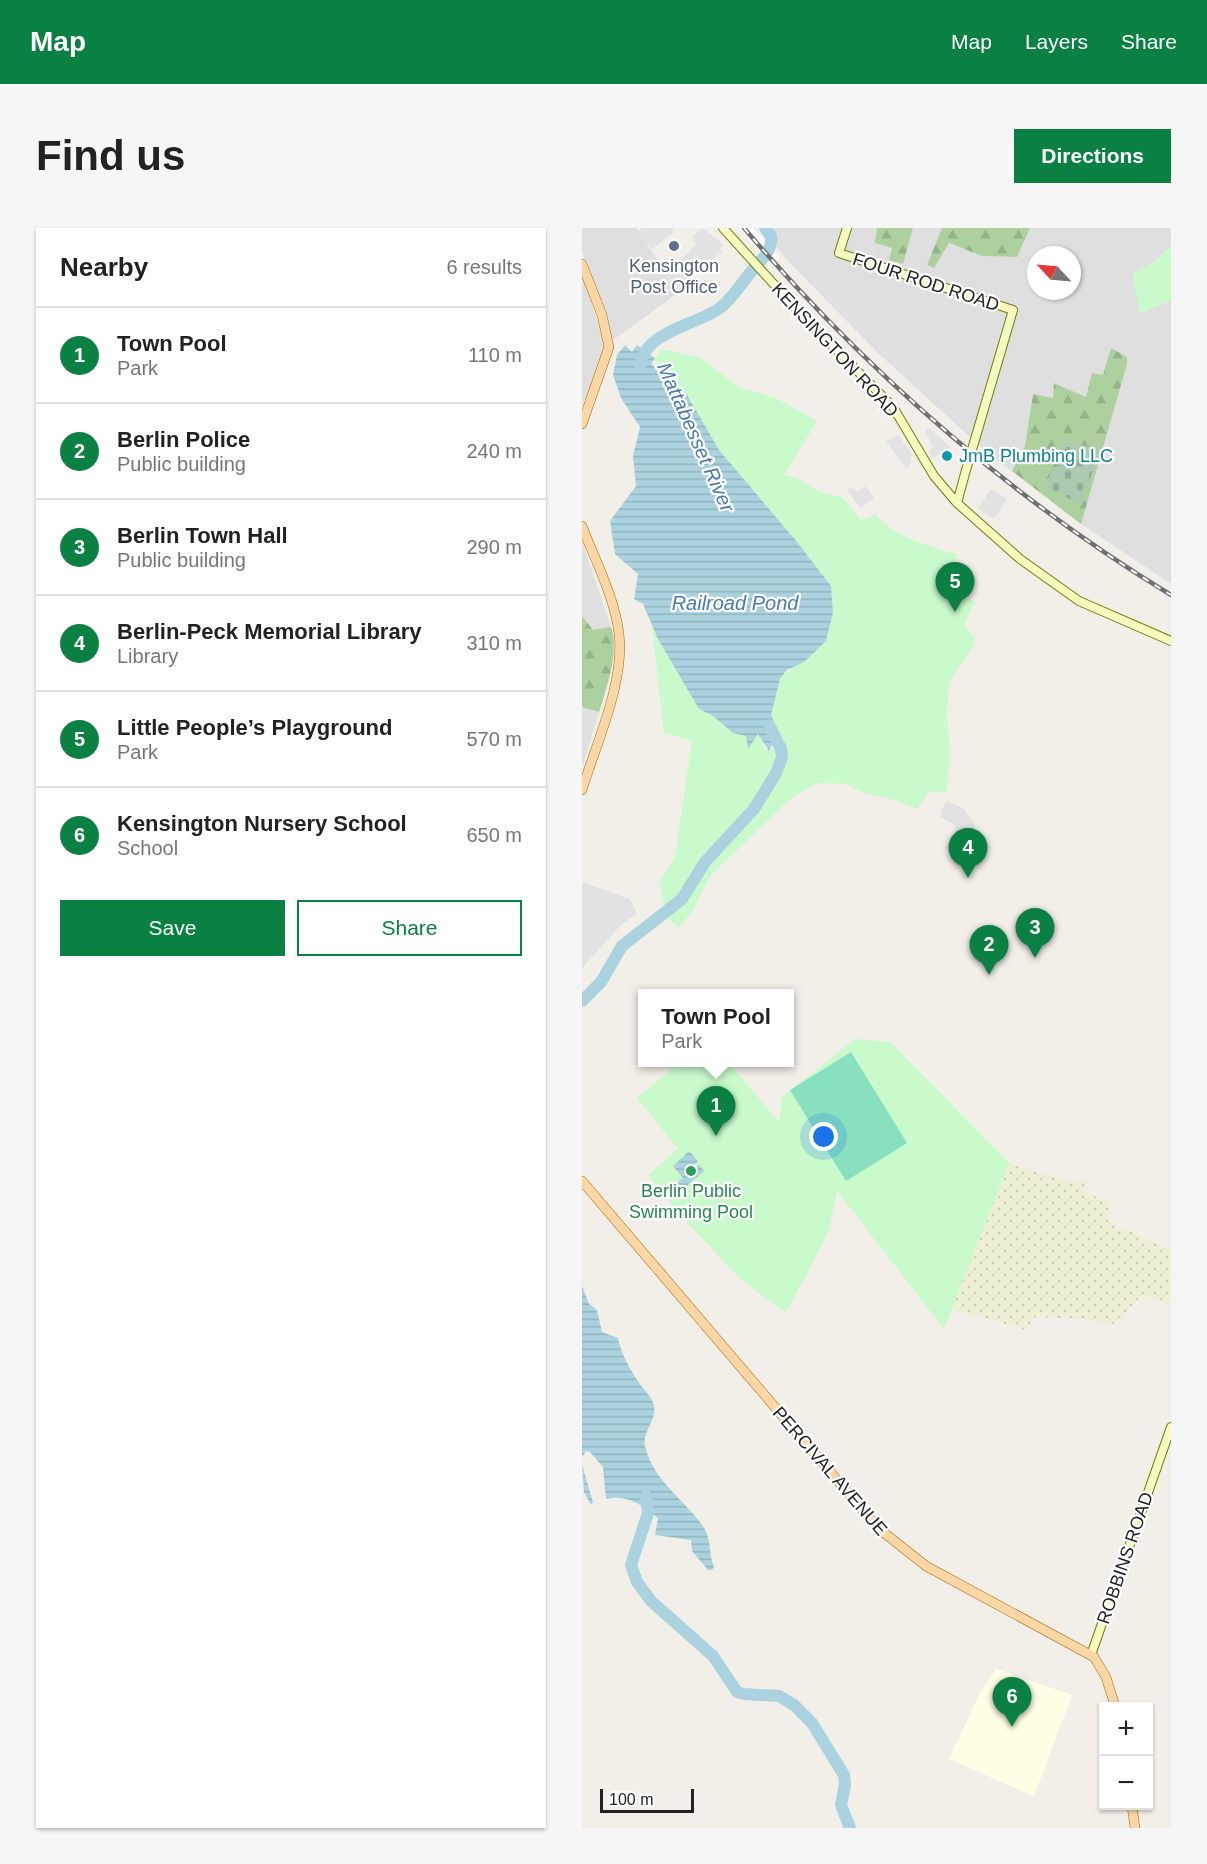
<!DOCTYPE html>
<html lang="en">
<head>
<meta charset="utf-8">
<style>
	body { margin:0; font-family:Helvetica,sans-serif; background:#f6f6f6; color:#222 }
	.controls { position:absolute; right:18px; bottom:18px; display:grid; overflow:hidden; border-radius:0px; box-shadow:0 2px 4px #0004 }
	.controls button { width:54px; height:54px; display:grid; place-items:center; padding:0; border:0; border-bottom:2px solid #e0e0e0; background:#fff; color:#222; font:30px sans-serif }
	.compass { position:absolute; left:445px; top:18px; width:54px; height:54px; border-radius:50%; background:#fff; box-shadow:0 2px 4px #0004; rotate:296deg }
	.scale { position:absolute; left:18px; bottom:15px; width:94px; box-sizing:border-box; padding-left:6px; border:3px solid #222; border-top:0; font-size:16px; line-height:21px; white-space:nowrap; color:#222; -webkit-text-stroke:4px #fff; paint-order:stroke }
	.you { position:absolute; left:242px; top:909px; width:21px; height:21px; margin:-15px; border:4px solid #fff; border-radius:50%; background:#1a73e8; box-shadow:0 0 0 9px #1a73e833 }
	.badge { display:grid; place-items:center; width:39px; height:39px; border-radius:50%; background:#0b8043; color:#fff; font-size:20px; font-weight:700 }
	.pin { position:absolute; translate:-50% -50px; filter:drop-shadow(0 2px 3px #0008) }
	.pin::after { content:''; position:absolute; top:32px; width:21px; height:18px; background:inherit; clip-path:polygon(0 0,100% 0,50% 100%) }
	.popup { position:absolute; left:56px; top:761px; width:156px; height:78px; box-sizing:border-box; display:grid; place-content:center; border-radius:0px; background:#fff; filter:drop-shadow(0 2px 4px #0005); font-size:20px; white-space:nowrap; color:#767676 }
	.popup b { font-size:22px; color:#222 }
	.popup::after { content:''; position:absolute; left:50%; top:100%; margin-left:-12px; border:12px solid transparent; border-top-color:#fff }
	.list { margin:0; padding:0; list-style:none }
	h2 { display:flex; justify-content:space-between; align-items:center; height:78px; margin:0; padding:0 24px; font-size:26px }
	h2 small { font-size:20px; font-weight:400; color:#767676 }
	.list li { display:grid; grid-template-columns:39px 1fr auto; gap:18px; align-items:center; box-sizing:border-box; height:96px; padding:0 24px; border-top:2px solid #e0e0e0 }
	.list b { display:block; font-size:22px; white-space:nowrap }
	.list p { margin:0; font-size:20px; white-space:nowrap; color:#767676 }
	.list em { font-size:20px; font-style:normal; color:#767676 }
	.actions { display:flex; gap:12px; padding:18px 24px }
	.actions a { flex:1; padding:14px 0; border:2px solid #0b8043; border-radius:0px; text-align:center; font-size:21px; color:#0b8043 }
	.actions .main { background:#0b8043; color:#fff }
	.map { position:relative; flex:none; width:589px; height:1600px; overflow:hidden; border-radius:0px }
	header { display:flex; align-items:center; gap:36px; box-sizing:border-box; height:84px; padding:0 30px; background:#0b8043; color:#fff }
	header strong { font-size:28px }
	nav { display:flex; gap:33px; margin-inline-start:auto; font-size:21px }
	.intro { display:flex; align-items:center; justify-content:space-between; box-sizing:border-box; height:144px; padding:0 36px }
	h1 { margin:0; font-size:42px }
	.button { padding:15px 27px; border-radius:0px; background:#0b8043; color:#fff; font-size:21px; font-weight:700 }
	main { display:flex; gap:36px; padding:0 36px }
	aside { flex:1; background:#fff; border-radius:0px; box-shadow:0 2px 4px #0004 }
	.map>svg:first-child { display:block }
	.residential { fill:#e0dfdf; fill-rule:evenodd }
	.education { fill:#ffffe5 }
	.farmland { fill:url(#farmland-dots) }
	.grass { fill:#cdebb0 }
	.forest { fill:url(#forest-firs) }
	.cemetery { fill:url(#cemetery-stones) }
	.park { fill:#c8facc }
	.pitch { fill:#88e0be }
	.parking { fill:#e2e2e2 }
	.water { fill:url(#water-rules) }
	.pier { fill:#fff }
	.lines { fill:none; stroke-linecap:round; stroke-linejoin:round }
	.river { stroke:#aad3df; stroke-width:12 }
	.secondary-casing { stroke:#707d05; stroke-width:10 }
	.primary-casing { stroke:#a06b00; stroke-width:10 }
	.secondary { stroke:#f7fabf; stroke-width:8 }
	.primary { stroke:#fcd6a4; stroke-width:9 }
	.rail-casing { stroke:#707070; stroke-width:4.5 }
	.rail { stroke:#fff; stroke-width:2; stroke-dasharray:7; stroke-linecap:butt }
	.secondary-bridge-casing { stroke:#707d05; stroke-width:10; stroke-linecap:butt }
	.secondary-bridge { stroke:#f7fabf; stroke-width:8 }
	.service-dot { fill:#5c6f8a; stroke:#fff; stroke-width:2 }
	.culture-dot { fill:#0f9aa8; stroke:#fff; stroke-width:2 }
	.leisure-dot { fill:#2e9e5b; stroke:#fff; stroke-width:2 }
	.labels { text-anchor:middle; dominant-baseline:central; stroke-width:4.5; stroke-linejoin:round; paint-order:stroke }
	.service-label { font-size:18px; fill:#4e5e75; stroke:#fff }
	.street-label { font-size:18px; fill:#222; stroke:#fff }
	.culture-label { font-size:18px; fill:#0d838f; stroke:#fff; text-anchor:start }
	.leisure-label { font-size:18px; fill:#27864d; stroke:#fff }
	.water-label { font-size:20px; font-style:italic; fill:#4a7aab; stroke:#fff }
</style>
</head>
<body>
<header>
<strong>Map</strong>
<nav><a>Map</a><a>Layers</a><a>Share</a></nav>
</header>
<div class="intro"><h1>Find us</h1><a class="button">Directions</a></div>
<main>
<aside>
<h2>Nearby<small>6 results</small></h2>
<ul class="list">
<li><span class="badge">1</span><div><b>Town Pool</b><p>Park</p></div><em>110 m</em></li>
<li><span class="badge">2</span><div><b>Berlin Police</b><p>Public building</p></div><em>240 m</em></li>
<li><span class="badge">3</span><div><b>Berlin Town Hall</b><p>Public building</p></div><em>290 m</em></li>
<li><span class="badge">4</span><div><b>Berlin-Peck Memorial Library</b><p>Library</p></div><em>310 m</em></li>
<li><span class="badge">5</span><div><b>Little People’s Playground</b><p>Park</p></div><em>570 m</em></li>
<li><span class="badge">6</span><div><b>Kensington Nursery School</b><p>School</p></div><em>650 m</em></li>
</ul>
<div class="actions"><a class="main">Save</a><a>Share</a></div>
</aside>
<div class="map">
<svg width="589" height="1600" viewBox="0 0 589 1600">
	<defs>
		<pattern id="farmland-dots" width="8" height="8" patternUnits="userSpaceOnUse" patternTransform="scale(1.5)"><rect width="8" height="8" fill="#eef0d5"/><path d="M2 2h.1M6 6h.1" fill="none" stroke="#ccceb7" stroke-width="1.8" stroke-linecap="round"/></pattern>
		<pattern id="forest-firs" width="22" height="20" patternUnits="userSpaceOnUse" patternTransform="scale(1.5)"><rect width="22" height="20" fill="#add19e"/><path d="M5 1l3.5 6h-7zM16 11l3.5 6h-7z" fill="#95b388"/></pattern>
		<pattern id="cemetery-stones" width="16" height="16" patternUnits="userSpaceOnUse" patternTransform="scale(1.5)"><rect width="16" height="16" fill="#aacbaf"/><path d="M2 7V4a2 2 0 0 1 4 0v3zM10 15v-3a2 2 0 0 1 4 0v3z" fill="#92ae96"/></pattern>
		<pattern id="water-rules" width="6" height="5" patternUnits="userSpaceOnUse" patternTransform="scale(1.5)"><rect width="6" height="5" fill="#aad3df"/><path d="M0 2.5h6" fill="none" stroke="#92b5bf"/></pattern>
	</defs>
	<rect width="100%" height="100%" fill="#f2efe9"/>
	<!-- residential -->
	<path class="residential" d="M 0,0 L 55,0 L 96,65 L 31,112 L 0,23 Z
		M 179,0 L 295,0 L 294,15 L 310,20 L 321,36 L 331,0 L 360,0 L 346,37 L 367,15 L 400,28 L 435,29 L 448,0 L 589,0 L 589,18 L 571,35 L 558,85 L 589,72 L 589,356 L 499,296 L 402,222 L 295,124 L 207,34 ZM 454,27 L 490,27 L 490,63 L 454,63 Z
		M 0,47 L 23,115 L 10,158 L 0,177 Z
		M 0,313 L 31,405 L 30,429 L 22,468 L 0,540 Z"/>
	<!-- education -->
	<path class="education" d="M 414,1441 L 490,1467 L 452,1568 L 367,1531 L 398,1465 Z"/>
	<!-- farmland -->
	<path class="farmland" d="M 427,935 L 489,954 L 506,952 L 502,963 L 527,975 L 528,994 L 589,1022 L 589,1077 L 561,1067 L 531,1097 L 503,1091 L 453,1089 L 444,1102 L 370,1081 Z"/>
	<!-- grass -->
	<path class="grass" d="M412 713a7 7 0 1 1 14 0a7 7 0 1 1-14 0Z"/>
	<!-- forest -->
	<path class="forest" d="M 295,0 L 331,0 L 321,36 L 307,32 L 310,20 L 293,15 Z
		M 360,0 L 448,0 L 435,29 L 400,28 L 367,15 L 352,40 L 345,37 Z
		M 529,120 L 545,129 L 545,136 L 499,296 L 430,243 L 443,218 L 451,166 L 471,170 L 472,155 L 504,169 L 510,145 L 521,147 Z
		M 0,388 L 11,402 L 29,399 C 38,425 24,460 17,484 L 0,479 Z"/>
	<!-- cemetery -->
	<path class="cemetery" d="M 481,211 L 517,222 L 500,277 L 463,259 Z"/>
	<!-- park -->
	<path class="park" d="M 589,18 L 589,72 L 558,85 L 550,46 L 571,35 Z
		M 79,121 L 119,130 L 156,159 L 194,170 L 235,193 L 202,247 L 216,251 L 237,264 L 260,269 L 279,292 L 293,286 C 314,310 346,318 375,326 L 360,361 L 393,373 L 382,397 L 393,410 L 392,417 L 367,454 L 365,488 L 368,524 L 365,563 L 346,565 L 335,581 L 313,572 L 282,565 L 263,556 L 235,555 L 208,571 L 129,647 L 111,682 L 97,700 L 85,689 L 77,655 L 93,629 L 110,513 L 82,505 L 70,397 L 117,481 L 131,488 L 151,505 L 164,508 L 165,515 L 176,506 L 185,523 L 190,521 L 196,504 L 189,487 L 198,451 L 246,408 L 251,385 L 248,356 L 137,222 L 120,196 L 110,172 L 73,133 Z
		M 273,811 L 308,814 L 427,935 L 362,1101 L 255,963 L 247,1003 L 204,1085 L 158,1051 L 99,988 L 66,947 L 96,921 L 55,870 L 97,835 L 147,835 L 197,894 L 200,869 Z"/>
	<!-- pitch -->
	<path class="pitch" d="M 269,824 L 325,915 L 264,953 L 208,862 Z"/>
	<!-- parking -->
	<path class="parking" d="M 60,0 L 93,0 L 90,3 L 91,5 L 70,21 L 55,3 Z
		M 120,0 L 142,17 L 138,21 L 140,24 L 95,60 L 78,37 L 87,32 L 91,37 L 103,28 L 114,16 L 110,9 Z
		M 347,200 L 368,219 L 351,230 L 347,224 L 351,219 L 343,204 Z
		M 316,207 L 330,226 L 328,237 L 324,241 L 304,213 Z
		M 283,258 L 292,270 L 278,280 L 265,262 L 271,259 L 275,264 Z
		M 409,261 L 425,271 L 412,291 L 396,280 Z
		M 374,340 L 383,340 L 391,348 L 384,366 L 374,362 L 376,355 L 372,354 L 370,360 L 363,357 L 368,345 Z
		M 365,573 L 381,580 L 393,597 L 393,603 L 388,603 L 383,612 L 376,611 L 373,597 L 359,589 L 359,582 Z
		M 0,654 L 48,671 L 55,685 L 38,698 L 0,740 Z"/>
	<!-- water -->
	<path class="water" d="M 43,117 L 50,124 L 55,117 L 73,130 L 69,136 L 104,165 L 137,222 L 215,314 L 249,358 L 251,385 L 244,413 L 222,434 L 205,442 L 198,451 L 189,487 L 196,504 L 187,523 L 176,506 L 166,521 L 164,508 L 151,505 L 131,488 L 117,481 L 76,411 L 61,376 L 52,371 L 56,346 L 33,326 L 28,293 L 54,258 L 51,228 L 58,199 L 39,170 L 31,147 L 35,127 Z
		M 107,923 L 116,933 L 108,941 L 110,943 L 117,937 L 122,943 L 100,962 L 94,956 L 101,950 L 91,938 Z
		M 0,1058 L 7,1076 L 15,1082 L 20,1104 L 36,1110 C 39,1126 48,1141 57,1155 C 62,1162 71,1170 72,1178 C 75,1192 60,1204 63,1218 C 72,1255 104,1272 122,1300 C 130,1313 126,1325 132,1339 L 130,1342 L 126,1342 L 110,1323 L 109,1312 L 73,1307 L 76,1290 C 59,1277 46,1266 24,1271 L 21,1239 L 8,1224 L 4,1223 L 0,1229 Z
		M 0,1237 L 11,1274 L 9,1277 L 2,1264 Z"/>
	<!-- pier -->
	<path class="pier" d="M 157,0 L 171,0 L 198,30 L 189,37 Z"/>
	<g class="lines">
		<!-- river -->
		<path class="river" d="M 58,138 C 62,103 115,97 138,80 C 152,69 161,53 172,40 C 180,31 191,22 189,8 L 183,0
			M 0,773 L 19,754 L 40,718 L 100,671 L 123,634 L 172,581 L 194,545 L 200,529 L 199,521 L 187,497
			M 64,1268 L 66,1285 L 49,1337 L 55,1354 L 69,1373 L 131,1428 L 155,1464 L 162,1466 L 197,1468 L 212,1477 L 230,1495 L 262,1547 L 263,1557 L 259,1577 L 268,1600"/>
		<defs>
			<path id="secondary" d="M 141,0 L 217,84 L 311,179 L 352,248 L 375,275 L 438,331 L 497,373 L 589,413
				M 265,0 L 257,25 L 431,82 L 394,208
				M 375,275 L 384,242
				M 509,1427 L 589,1199"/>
			<path id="primary" d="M 0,36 L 20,87 L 27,119 L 0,196
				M 0,298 C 13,332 33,370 37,406 C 43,454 14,516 0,562
				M 0,953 L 296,1300 L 344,1338 L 512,1429 L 524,1449 L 533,1478
				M 550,1578 L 553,1600"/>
		</defs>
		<!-- secondary casing -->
		<use href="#secondary" class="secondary-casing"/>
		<!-- primary casing -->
		<use href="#primary" class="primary-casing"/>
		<!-- secondary -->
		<use href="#secondary" class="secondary"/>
		<!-- primary -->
		<use href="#primary" class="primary"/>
		<defs>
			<path id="rail" d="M 162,0 C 284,143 428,269 589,367"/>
		</defs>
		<!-- rail casing -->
		<use href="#rail" class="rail-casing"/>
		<!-- rail -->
		<use href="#rail" class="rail"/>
		<defs>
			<path id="secondary-bridge" d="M 384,242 L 394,208"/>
		</defs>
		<!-- secondary-bridge casing -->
		<use href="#secondary-bridge" class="secondary-bridge-casing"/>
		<!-- secondary-bridge -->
		<use href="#secondary-bridge" class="secondary-bridge"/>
	</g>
	<!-- markers -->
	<circle class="service-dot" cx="92" cy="18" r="6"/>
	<circle class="culture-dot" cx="365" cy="228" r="6"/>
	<circle class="leisure-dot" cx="109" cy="943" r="6"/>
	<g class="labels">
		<!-- service labels -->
		<g class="service-label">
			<text x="92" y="38">Kensington<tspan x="92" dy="21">Post Office</tspan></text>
		</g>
		<!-- street labels -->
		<g class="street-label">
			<text transform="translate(344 54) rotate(18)">FOUR ROD ROAD</text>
			<text transform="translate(253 122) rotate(47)">KENSINGTON ROAD</text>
			<text transform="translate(248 1243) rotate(49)">PERCIVAL AVENUE</text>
			<text transform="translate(543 1330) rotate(-71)">ROBBINS ROAD</text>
		</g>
		<!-- culture labels -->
		<g class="culture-label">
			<text x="377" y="228">JmB Plumbing LLC</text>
		</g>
		<!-- leisure labels -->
		<g class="leisure-label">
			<text x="109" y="963">Berlin Public<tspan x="109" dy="21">Swimming Pool</tspan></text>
		</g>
		<!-- water labels -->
		<g class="water-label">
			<text transform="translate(114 209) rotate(66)">Mattabesset River</text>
			<text x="153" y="375">Railroad Pond</text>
		</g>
	</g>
</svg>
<div class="controls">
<button>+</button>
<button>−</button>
</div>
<svg class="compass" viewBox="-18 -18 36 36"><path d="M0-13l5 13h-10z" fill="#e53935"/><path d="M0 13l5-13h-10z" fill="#767676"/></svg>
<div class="scale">100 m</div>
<div class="you"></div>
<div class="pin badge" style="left:134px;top:908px">1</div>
<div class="popup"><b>Town Pool</b>Park</div>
<div class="pin badge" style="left:407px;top:747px">2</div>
<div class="pin badge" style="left:453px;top:730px">3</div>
<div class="pin badge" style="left:386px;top:650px">4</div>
<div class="pin badge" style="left:373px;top:384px">5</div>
<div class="pin badge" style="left:430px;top:1499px">6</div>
</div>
</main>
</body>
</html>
